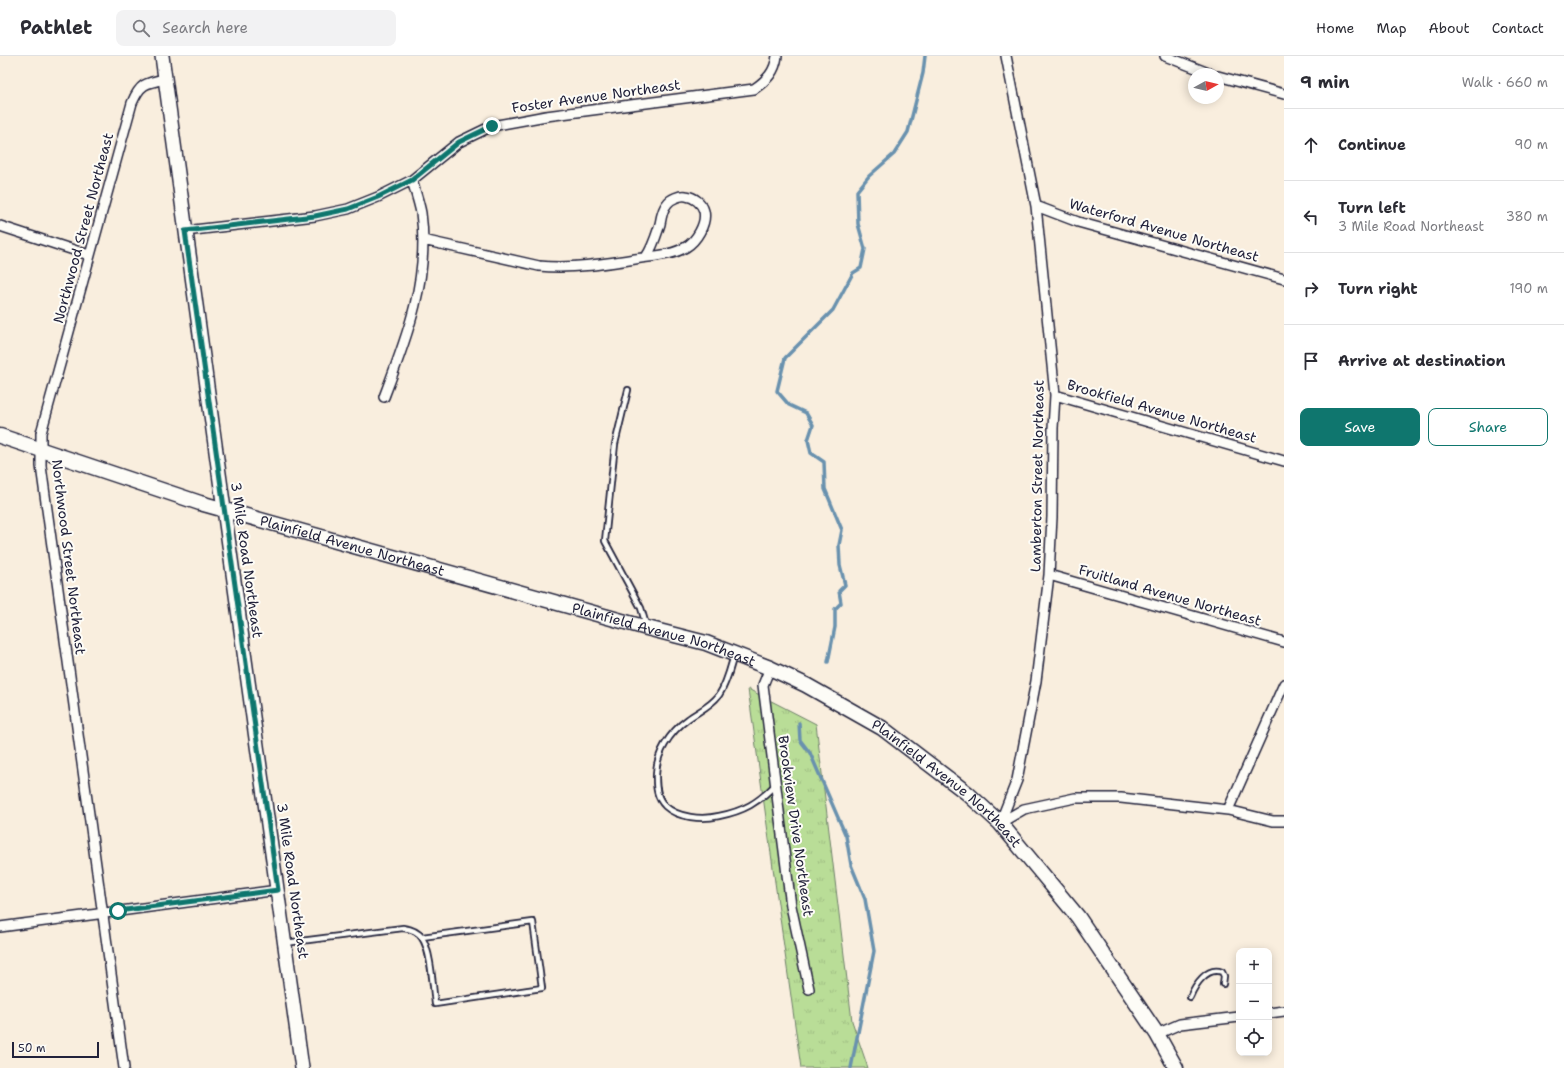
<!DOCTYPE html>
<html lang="en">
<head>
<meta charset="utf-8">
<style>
	body { margin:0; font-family:"Shantell Sans",sans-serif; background:#f2f2f3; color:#2b2b33 }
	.controls { position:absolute; right:12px; bottom:12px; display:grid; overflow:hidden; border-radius:8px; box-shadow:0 2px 10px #0003 }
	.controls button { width:36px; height:36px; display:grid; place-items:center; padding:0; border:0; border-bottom:1px solid #e1e1e2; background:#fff; color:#2b2b33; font:20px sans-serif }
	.compass { position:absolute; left:1188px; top:12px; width:36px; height:36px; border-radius:50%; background:#fff; box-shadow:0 2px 10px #0003; rotate:82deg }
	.scale { position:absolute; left:12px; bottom:10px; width:87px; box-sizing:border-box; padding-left:4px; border:2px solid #22223b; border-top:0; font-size:11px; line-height:14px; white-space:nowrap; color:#22223b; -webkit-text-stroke:3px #fdfcf7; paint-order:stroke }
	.stop { position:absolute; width:12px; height:12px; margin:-9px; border:3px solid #0f766e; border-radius:50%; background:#fff }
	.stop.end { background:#0f766e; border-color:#fff; box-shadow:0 1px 4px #0008 }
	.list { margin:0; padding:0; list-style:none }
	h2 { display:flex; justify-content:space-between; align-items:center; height:52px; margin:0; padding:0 16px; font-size:17px }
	h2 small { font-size:13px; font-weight:400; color:#7c7c81 }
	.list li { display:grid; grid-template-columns:26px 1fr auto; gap:12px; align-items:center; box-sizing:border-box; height:72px; padding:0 16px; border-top:1px solid #e1e1e2 }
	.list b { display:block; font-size:15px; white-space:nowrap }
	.list p { margin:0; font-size:13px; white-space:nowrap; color:#7c7c81 }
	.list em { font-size:13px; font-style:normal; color:#7c7c81 }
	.actions { display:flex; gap:8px; padding:12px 16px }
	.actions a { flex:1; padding:9px 0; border:1px solid #0f766e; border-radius:8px; text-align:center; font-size:14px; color:#0f766e }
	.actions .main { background:#0f766e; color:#fff }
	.icon { flex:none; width:22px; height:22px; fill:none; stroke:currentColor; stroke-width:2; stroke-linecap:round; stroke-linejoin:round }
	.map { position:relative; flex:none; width:1284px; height:1012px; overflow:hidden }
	header { display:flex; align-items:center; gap:24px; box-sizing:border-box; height:56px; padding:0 20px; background:#fff; border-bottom:1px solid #e1e1e2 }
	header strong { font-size:19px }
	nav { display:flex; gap:22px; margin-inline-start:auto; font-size:14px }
	.search { width:280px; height:36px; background:#f2f2f3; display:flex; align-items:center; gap:10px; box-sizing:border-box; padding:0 14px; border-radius:8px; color:#7c7c81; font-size:15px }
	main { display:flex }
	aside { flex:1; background:#fff }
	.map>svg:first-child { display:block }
	.park { fill:url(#park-tufts); stroke:#6e8069 }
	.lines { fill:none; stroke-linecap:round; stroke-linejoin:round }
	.stream { stroke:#6991ae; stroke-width:3.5 }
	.lane-casing { stroke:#22223b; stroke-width:8 }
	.street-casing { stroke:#22223b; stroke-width:12 }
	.secondary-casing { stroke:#22223b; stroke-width:16 }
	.primary-casing { stroke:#22223b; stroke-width:17 }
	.lane { stroke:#fdfcf7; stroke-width:4.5 }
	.street { stroke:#fdfcf7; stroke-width:9 }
	.secondary { stroke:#fdfcf7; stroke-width:13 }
	.primary { stroke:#fdfcf7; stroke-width:14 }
	.route { stroke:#0f766e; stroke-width:5 }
	.labels { text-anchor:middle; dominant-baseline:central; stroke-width:4; stroke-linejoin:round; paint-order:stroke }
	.street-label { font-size:14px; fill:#22223b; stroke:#fdfcf7 }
</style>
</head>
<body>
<header>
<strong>Pathlet</strong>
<div class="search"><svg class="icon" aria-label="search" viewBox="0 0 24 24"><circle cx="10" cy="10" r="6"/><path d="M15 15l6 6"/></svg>Search here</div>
<nav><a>Home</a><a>Map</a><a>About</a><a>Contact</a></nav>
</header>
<main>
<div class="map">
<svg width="1284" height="1012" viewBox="0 0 1284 1012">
	<defs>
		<pattern id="park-tufts" width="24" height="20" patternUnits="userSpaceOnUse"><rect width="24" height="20" fill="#b9dd97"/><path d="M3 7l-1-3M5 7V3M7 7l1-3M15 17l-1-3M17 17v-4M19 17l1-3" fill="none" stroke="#9fbd83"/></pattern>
	</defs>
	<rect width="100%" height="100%" fill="#f9eede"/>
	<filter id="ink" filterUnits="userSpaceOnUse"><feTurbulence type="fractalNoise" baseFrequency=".025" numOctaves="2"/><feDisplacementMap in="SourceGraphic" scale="8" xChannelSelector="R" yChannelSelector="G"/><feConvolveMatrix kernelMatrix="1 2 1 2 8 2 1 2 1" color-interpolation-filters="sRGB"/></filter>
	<g filter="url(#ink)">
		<!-- park -->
		<path class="park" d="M 748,633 L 816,668 L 852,965 L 868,1012 L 801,1012 Z"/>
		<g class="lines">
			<!-- stream -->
			<path class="stream" d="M 828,606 L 835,571 L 835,553 L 841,547 L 839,535 L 845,529 L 840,509 L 839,489 L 842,474 L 825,433 L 824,406 L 811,397 L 808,384 L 813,369 L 806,357 L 789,349 L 777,335 L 785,302 L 833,254 L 853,217 L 861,212 L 865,193 L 858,168 L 857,135 L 869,120 L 894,98 L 908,76 L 923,17 L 925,0
				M 799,667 L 800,684 L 810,697 L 846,780 L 851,809 L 865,843 L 874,895 L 851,1012"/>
			<defs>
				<path id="lane" d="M 628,334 L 615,388 L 605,485 L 641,552 L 646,569
					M 734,599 C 730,613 727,627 719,639 C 711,650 699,655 688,663 C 670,676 655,698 656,722 C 656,732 657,742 665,750 C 678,762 702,764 719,760 C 744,755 758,747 776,728
					M 285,887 L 403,872 C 411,873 418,875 422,882 C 431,894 433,932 435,948 L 542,932 L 533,866 L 422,881
					M 1190,941 C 1195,929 1207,910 1222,916 L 1224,920 L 1223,928"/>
				<path id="street" d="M 1165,0 L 1211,18
					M 1218,20 L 1284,38
					M 1036,150 L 1078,166 L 1284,223
					M 0,170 L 89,199
					M 185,175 L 315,160 L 348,153 L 378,141 L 412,124 L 459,86 L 492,70 L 546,60 L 754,33 C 767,24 775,16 777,0
					M 423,184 L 539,210 C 572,213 603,208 635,203 C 652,200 671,200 686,191 C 696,185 707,168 704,155 C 702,147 694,141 686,140 C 680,139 670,143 667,148 C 663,152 661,162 660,168 C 656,180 653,191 646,201
					M 1055,339 L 1284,405
					M 384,341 C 407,281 430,222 421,157 C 419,146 415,135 412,124
					M 1049,519 L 1284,586
					M 770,612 L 763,629 L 791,850 L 809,933
					M 1228,754 L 1284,628
					M 1000,767 L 1017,724 L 1036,625 L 1049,519 L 1052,461 L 1053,372 L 1055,339 L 1036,150 L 1006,0
					M 1000,767 L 1024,753 L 1075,742 L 1121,742 L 1228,754 L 1273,765 L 1284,765
					M 0,871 L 278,834
					M 1269,957 L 1284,955
					M 1157,978 L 1180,968 L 1239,961
					M 124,1012 L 41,410 L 41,377 L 132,47 C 140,28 145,27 165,23"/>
				<path id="secondary" d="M 162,0 L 217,403 L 302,1012"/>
				<g id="primary">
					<path id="s1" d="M 0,380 L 200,447 L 647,572 L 706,587 L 770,612 L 806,629 L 882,672 L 967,737 L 1000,767 L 1078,861 L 1157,978 L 1176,1012"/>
				</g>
			</defs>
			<!-- lane casing -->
			<use href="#lane" class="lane-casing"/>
			<!-- street casing -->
			<use href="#street" class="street-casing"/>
			<!-- secondary casing -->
			<use href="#secondary" class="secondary-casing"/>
			<!-- primary casing -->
			<use href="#primary" class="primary-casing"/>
			<!-- lane -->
			<use href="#lane" class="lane"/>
			<!-- street -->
			<use href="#street" class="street"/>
			<!-- secondary -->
			<use href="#secondary" class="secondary"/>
			<!-- primary -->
			<use href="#primary" class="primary"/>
		</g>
	</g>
	<g class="lines" filter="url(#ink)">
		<!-- route -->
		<path class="route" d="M 118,855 L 278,834 L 185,175 L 315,160 L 348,153 L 378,141 L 412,124 L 459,86 L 492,70"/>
	</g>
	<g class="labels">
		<!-- street labels -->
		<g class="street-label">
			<text transform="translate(596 40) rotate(-8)">Foster Avenue Northeast</text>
			<text transform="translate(83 172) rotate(-75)">Northwood Street Northeast</text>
			<text transform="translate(1164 174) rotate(16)">Waterford Avenue Northeast</text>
			<text transform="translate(1162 355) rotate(16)">Brookfield Avenue Northeast</text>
			<text transform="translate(1037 420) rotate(-89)">Lamberton Street Northeast</text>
			<text stroke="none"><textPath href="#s1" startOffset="369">Plainfield Avenue Northeast</textPath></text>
			<text transform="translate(69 501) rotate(83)">Northwood Street Northeast</text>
			<text transform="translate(247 504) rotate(82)">3 Mile Road Northeast</text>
			<text transform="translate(1170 539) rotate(16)">Fruitland Avenue Northeast</text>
			<text stroke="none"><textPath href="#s1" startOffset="693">Plainfield Avenue Northeast</textPath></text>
			<text stroke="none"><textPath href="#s1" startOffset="1017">Plainfield Avenue Northeast</textPath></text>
			<text transform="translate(796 770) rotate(82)">Brookview Drive Northeast</text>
			<text transform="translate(293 825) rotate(82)">3 Mile Road Northeast</text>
		</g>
	</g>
</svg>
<div class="controls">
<button>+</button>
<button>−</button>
<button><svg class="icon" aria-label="locate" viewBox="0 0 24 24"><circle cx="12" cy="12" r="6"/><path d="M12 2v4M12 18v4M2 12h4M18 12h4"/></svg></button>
</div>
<svg class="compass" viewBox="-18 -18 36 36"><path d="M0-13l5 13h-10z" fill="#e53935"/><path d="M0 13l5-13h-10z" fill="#7c7c81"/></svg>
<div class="scale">50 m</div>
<div class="stop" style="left:118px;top:855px"></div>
<div class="stop end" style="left:492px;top:70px"></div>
</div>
<aside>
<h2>9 min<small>Walk · 660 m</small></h2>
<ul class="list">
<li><svg class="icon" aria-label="ahead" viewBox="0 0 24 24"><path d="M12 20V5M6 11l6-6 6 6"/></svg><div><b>Continue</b></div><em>90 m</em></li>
<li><svg class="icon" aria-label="left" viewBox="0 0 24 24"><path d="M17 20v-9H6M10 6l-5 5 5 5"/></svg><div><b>Turn left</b><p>3 Mile Road Northeast</p></div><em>380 m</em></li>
<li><svg class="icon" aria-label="right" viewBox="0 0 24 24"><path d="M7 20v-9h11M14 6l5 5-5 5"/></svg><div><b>Turn right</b></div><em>190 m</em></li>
<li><svg class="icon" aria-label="arrive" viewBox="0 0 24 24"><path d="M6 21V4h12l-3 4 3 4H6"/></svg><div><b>Arrive at destination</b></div></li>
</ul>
<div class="actions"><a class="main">Save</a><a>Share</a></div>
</aside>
</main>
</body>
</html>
